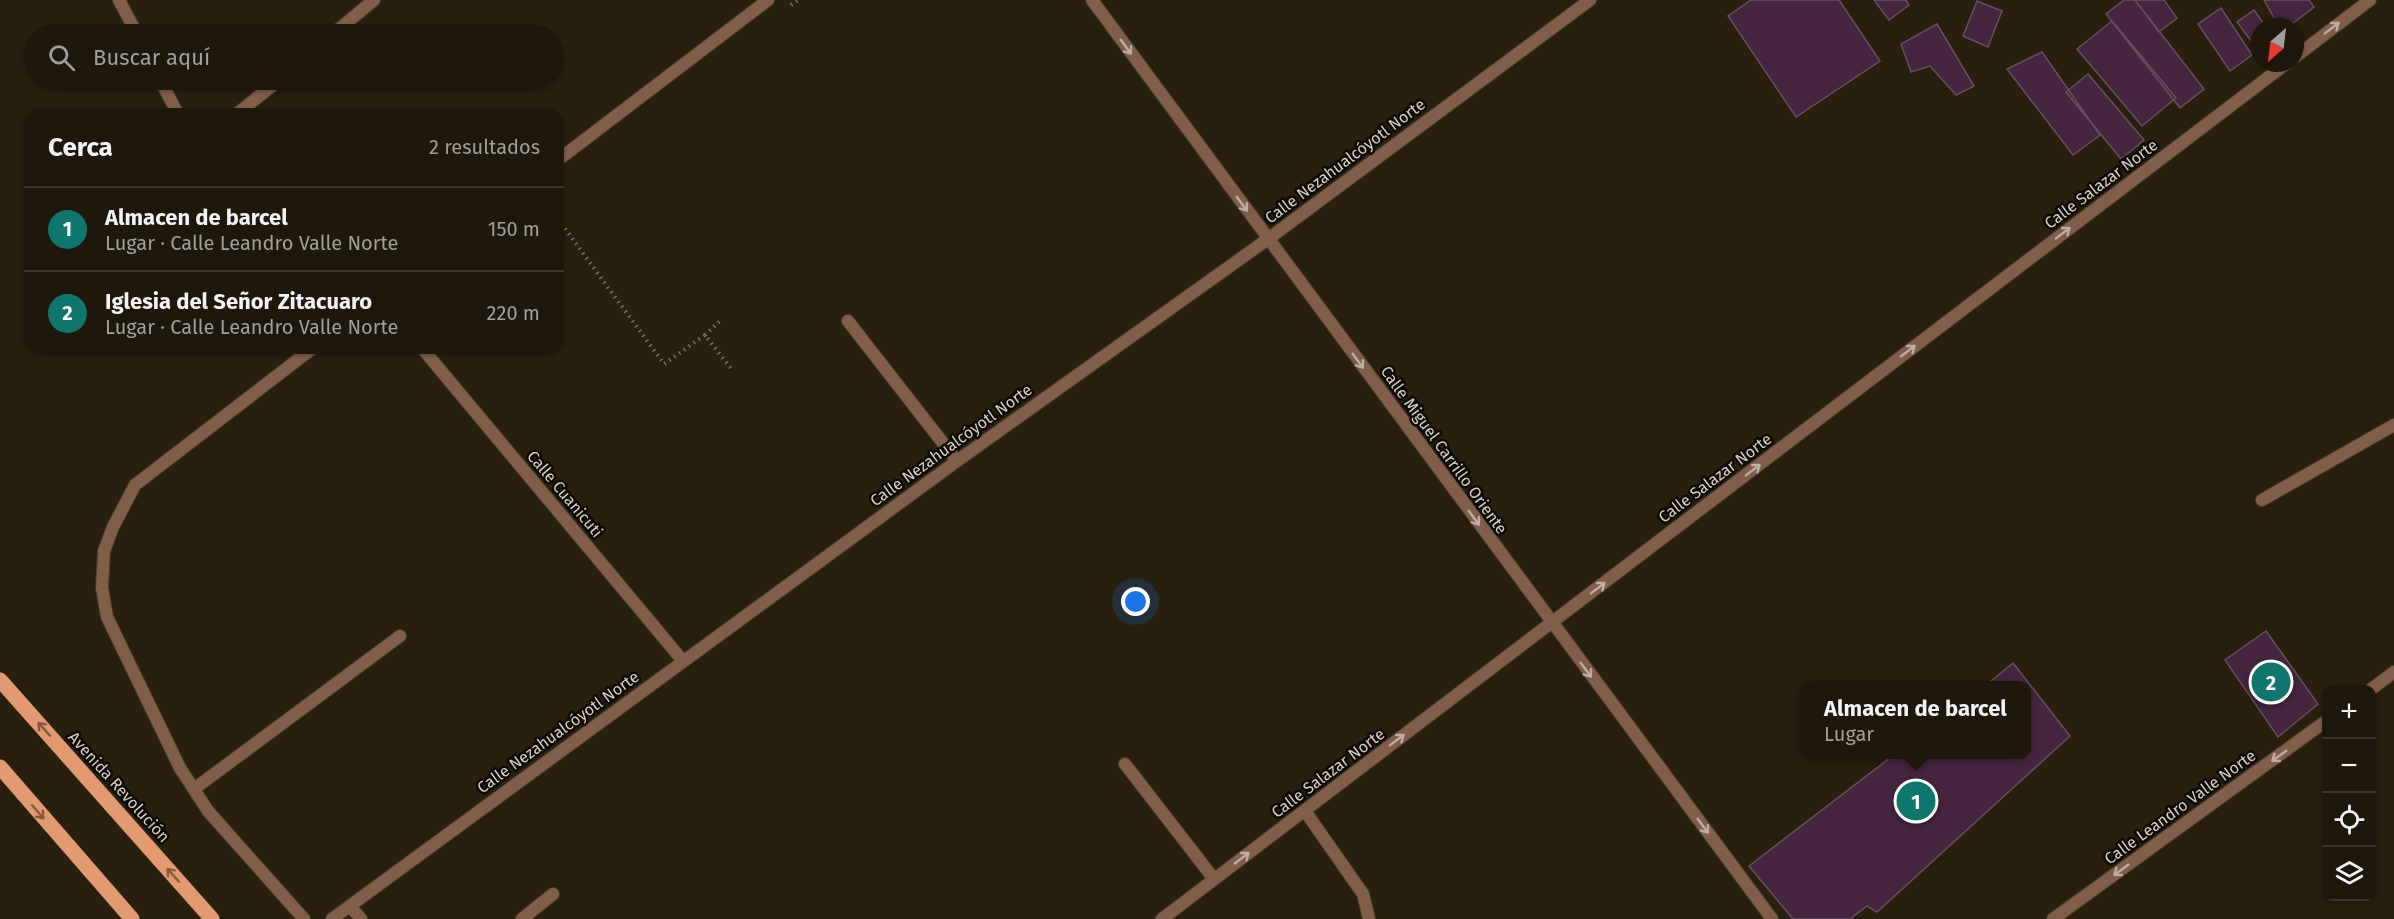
<!DOCTYPE html>
<html lang="es">
<head>
<meta charset="utf-8">
<style>
	body { margin:0; font-family:"Fira Sans",sans-serif; background:#2b2419; color:#f1f3f6 }
	.controls { position:absolute; right:18px; bottom:18px; display:grid; overflow:hidden; border-radius:12px; box-shadow:0 2px 4px #0004 }
	.controls button { width:54px; height:54px; display:grid; place-items:center; padding:0; border:0; border-bottom:2px solid #3c362c; background:#1e170b; color:#f1f3f6; font:30px sans-serif }
	.compass { position:absolute; left:2250px; top:18px; width:54px; height:54px; border-radius:50%; background:#1e170b; box-shadow:0 2px 4px #0004; rotate:208deg }
	.you { position:absolute; left:1136px; top:602px; width:21px; height:21px; margin:-15px; border:4px solid #fff; border-radius:50%; background:#1a73e8; box-shadow:0 0 0 9px #1a73e833 }
	.badge { display:grid; place-items:center; width:39px; height:39px; border-radius:50%; background:#0f766e; color:#fff; font-size:20px; font-weight:700 }
	.pin { position:absolute; translate:-50% -50%; border:3px solid #fff; box-shadow:0 2px 6px #0006 }
	.popup { position:absolute; left:1800px; top:681px; width:231px; height:78px; box-sizing:border-box; display:grid; place-content:center; border-radius:12px; background:#1e170b; filter:drop-shadow(0 2px 4px #0005); font-size:20px; white-space:nowrap; color:#a19f9d }
	.popup b { font-size:22px; color:#f1f3f6 }
	.popup::after { content:''; position:absolute; left:50%; top:100%; margin-left:-12px; border:12px solid transparent; border-top-color:#1e170b }
	.list { margin:0; padding:0; list-style:none }
	h2 { display:flex; justify-content:space-between; align-items:center; height:78px; margin:0; padding:0 24px; font-size:26px }
	h2 small { font-size:20px; font-weight:400; color:#a19f9d }
	.list li { display:grid; grid-template-columns:39px 1fr auto; gap:18px; align-items:center; box-sizing:border-box; height:84px; padding:0 24px; border-top:2px solid #3c362c }
	.list b { display:block; font-size:22px; white-space:nowrap }
	.list p { margin:0; font-size:20px; white-space:nowrap; color:#a19f9d }
	.list em { font-size:20px; font-style:normal; color:#a19f9d }
	.icon { flex:none; width:33px; height:33px; fill:none; stroke:currentColor; stroke-width:2; stroke-linecap:round; stroke-linejoin:round }
	.map { position:relative; flex:none; width:2394px; height:919px; overflow:hidden }
	.search { position:absolute; background:#1e170b; box-shadow:0 2px 4px #0004; left:24px; top:24px; width:540px; height:66px; display:flex; align-items:center; gap:15px; box-sizing:border-box; padding:0 21px; border-radius:33px; color:#a19f9d; font-size:22px }
	.panel { position:absolute; background:#1e170b; box-shadow:0 2px 4px #0004; left:24px; top:108px; width:540px; height:246px; border-radius:18px }
	.map>svg:first-child { display:block }
	.building { fill:#46263f; stroke:#63515e; stroke-width:1.5 }
	.lines { fill:none; stroke-linecap:round; stroke-linejoin:round }
	.lane-casing { stroke:#443b2c; stroke-width:14 }
	.street-casing { stroke:#443b2c; stroke-width:14 }
	.primary-casing { stroke:#443b2c; stroke-width:16 }
	.path { stroke:#787163; stroke-width:4; stroke-dasharray:1.5 4.5; stroke-linecap:butt }
	.lane { stroke:#815e4a; stroke-width:12 }
	.street { stroke:#815e4a; stroke-width:12 }
	.primary { stroke:#e49a71; stroke-width:15 }
	.oneway { stroke:#bdaea2 }
	.oneway2 { stroke:#835940 }
	.labels { text-anchor:middle; dominant-baseline:central; stroke-width:5; stroke-linejoin:round; paint-order:stroke }
	.street-label { font-size:16px; fill:#d7d1c7; stroke:#0d0a04 }
</style>
</head>
<body>
<div class="map">
<svg width="2394" height="919" viewBox="0 0 2394 919">
	<rect width="100%" height="100%" fill="#281f0f"/>
	<!-- building -->
	<path class="building" d="M 1751,0 L 1839,0 L 1880,61 L 1796,117 L 1728,16 Z
		M 1874,0 L 1906,0 L 1909,5 L 1889,20 Z
		M 2124,0 L 2135,0 L 2204,89 L 2180,108 L 2106,14 Z
		M 2135,0 L 2164,0 L 2177,18 L 2159,32 Z
		M 2264,0 L 2309,0 L 2314,7 L 2288,27 L 2279,27 Z
		M 1977,1 L 2002,11 L 1988,47 L 1963,36 Z
		M 2221,8 L 2252,55 L 2230,71 L 2198,24 Z
		M 2254,10 L 2266,27 L 2259,27 L 2259,52 L 2237,22 Z
		M 2112,21 L 2176,98 L 2142,126 L 2077,49 Z
		M 1937,24 L 1974,86 L 1956,95 L 1930,66 L 1911,72 L 1901,44 Z
		M 2042,52 L 2100,135 L 2073,155 L 2007,69 Z
		M 2088,74 L 2144,140 L 2121,159 L 2066,92 Z
		M 2266,631 L 2318,704 L 2278,737 L 2225,660 Z
		M 2013,663 L 2070,736 L 1877,912 L 1867,906 L 1850,919 L 1793,919 L 1749,866 L 1895,754 L 2027,754 L 2027,686 L 1985,686 Z"/>
	<g class="lines">
		<defs>
			<path id="lane" d="M 1125,764 L 1214,879
				M 350,906 L 361,919
				M 522,919 L 553,894"/>
			<path id="street" d="M 119,0 L 137,34
				M 1092,0 L 1772,919
				M 333,34 L 374,0
				M 2295,57 L 2370,0
				M 160,80 L 178,114
				M 237,114 L 279,80
				M 558,160 L 768,0
				M 848,321 L 957,461
				M 422,348 L 683,661
				M 2262,500 L 2394,425
				M 2370,690 L 2394,672
				M 194,789 L 400,636
				M 1305,811 L 1363,894 L 1369,919
				M 304,919 L 208,811 L 180,768 L 107,617 L 102,588 L 104,551 L 113,527 L 135,485 L 313,348
				M 332,919 L 957,461 L 1268,239 L 1590,0
				M 1162,919 L 2287,63
				M 2053,919 L 2326,721"/>
			<path id="primary" d="M 0,680 L 212,919
				M 0,767 L 132,919"/>
		</defs>
		<!-- lane casing -->
		<use href="#lane" class="lane-casing"/>
		<!-- street casing -->
		<use href="#street" class="street-casing"/>
		<!-- primary casing -->
		<use href="#primary" class="primary-casing"/>
		<!-- path -->
		<path class="path" d="M 791,5 L 798,0
			M 558,219 L 664,364 L 705,335 L 733,371
			M 705,335 L 722,319"/>
		<!-- lane -->
		<use href="#lane" class="lane"/>
		<!-- street -->
		<use href="#street" class="street"/>
		<!-- primary -->
		<use href="#primary" class="primary"/>
	</g>
	<!-- one-way arrows -->
	<defs><path id="oneway-shaft" d="M-6 0H5M1.5-3L5.5 0L1.5 3" fill="none" stroke-width="1.6" stroke-linecap="round" stroke-linejoin="round" transform="scale(1.5)"/></defs>
	<g class="oneway">
		<use href="#oneway-shaft" transform="translate(2332 28) rotate(-37)"/>
		<use href="#oneway-shaft" transform="translate(1126 47) rotate(54)"/>
		<use href="#oneway-shaft" transform="translate(1242 204) rotate(54)"/>
		<use href="#oneway-shaft" transform="translate(2063 233) rotate(-37)"/>
		<use href="#oneway-shaft" transform="translate(1908 351) rotate(-37)"/>
		<use href="#oneway-shaft" transform="translate(1358 361) rotate(54)"/>
		<use href="#oneway-shaft" transform="translate(1753 470) rotate(-37)"/>
		<use href="#oneway-shaft" transform="translate(1474 518) rotate(54)"/>
		<use href="#oneway-shaft" transform="translate(1598 588) rotate(-37)"/>
		<use href="#oneway-shaft" transform="translate(1586 670) rotate(53)"/>
		<use href="#oneway-shaft" transform="translate(1397 740) rotate(-37)"/>
		<use href="#oneway-shaft" transform="translate(2279 756) rotate(144)"/>
		<use href="#oneway-shaft" transform="translate(1703 826) rotate(53)"/>
		<use href="#oneway-shaft" transform="translate(1242 858) rotate(-37)"/>
		<use href="#oneway-shaft" transform="translate(2121 870) rotate(144)"/>
	</g>
	<g class="oneway2">
		<use href="#oneway-shaft" transform="translate(44 729) rotate(-132)"/>
		<use href="#oneway-shaft" transform="translate(38 812) rotate(49)"/>
		<use href="#oneway-shaft" transform="translate(173 875) rotate(-132)"/>
	</g>
	<g class="labels">
		<!-- street labels -->
		<g class="street-label">
			<text transform="translate(1345 161) rotate(-37)">Calle Nezahualcóyotl Norte</text>
			<text transform="translate(2101 184) rotate(-37)">Calle Salazar Norte</text>
			<text transform="translate(951 445) rotate(-36)">Calle Nezahualcóyotl Norte</text>
			<text transform="translate(1444 450) rotate(54)">Calle Miguel Carrillo Oriente</text>
			<text transform="translate(1715 478) rotate(-37)">Calle Salazar Norte</text>
			<text transform="translate(565 494) rotate(50)">Calle Cuanicuti</text>
			<text transform="translate(558 732) rotate(-36)">Calle Nezahualcóyotl Norte</text>
			<text transform="translate(1328 773) rotate(-37)">Calle Salazar Norte</text>
			<text transform="translate(119 787) rotate(48)">Avenida Revolución</text>
			<text transform="translate(2180 807) rotate(-36)">Calle Leandro Valle Norte</text>
		</g>
	</g>
</svg>
<div class="controls">
<button>+</button>
<button>−</button>
<button><svg class="icon" aria-label="locate" viewBox="0 0 24 24"><circle cx="12" cy="12" r="6"/><path d="M12 2v4M12 18v4M2 12h4M18 12h4"/></svg></button>
<button><svg class="icon" aria-label="layers" viewBox="0 0 24 24"><path d="M12 4l9 5-9 5-9-5zM3 14l9 5 9-5"/></svg></button>
</div>
<svg class="compass" viewBox="-18 -18 36 36"><path d="M0-13l5 13h-10z" fill="#e53935"/><path d="M0 13l5-13h-10z" fill="#a19f9d"/></svg>
<div class="you"></div>
<div class="pin badge" style="left:1916px;top:801px">1</div>
<div class="popup"><b>Almacen de barcel</b>Lugar</div>
<div class="pin badge" style="left:2271px;top:682px">2</div>
<div class="search"><svg class="icon" aria-label="search" viewBox="0 0 24 24"><circle cx="10" cy="10" r="6"/><path d="M15 15l6 6"/></svg>Buscar aquí</div>
<section class="panel">
<h2>Cerca<small>2 resultados</small></h2>
<ul class="list">
<li><span class="badge">1</span><div><b>Almacen de barcel</b><p>Lugar · Calle Leandro Valle Norte</p></div><em>150 m</em></li>
<li><span class="badge">2</span><div><b>Iglesia del Señor Zitacuaro</b><p>Lugar · Calle Leandro Valle Norte</p></div><em>220 m</em></li>
</ul>
</section>
</div>
</body>
</html>
